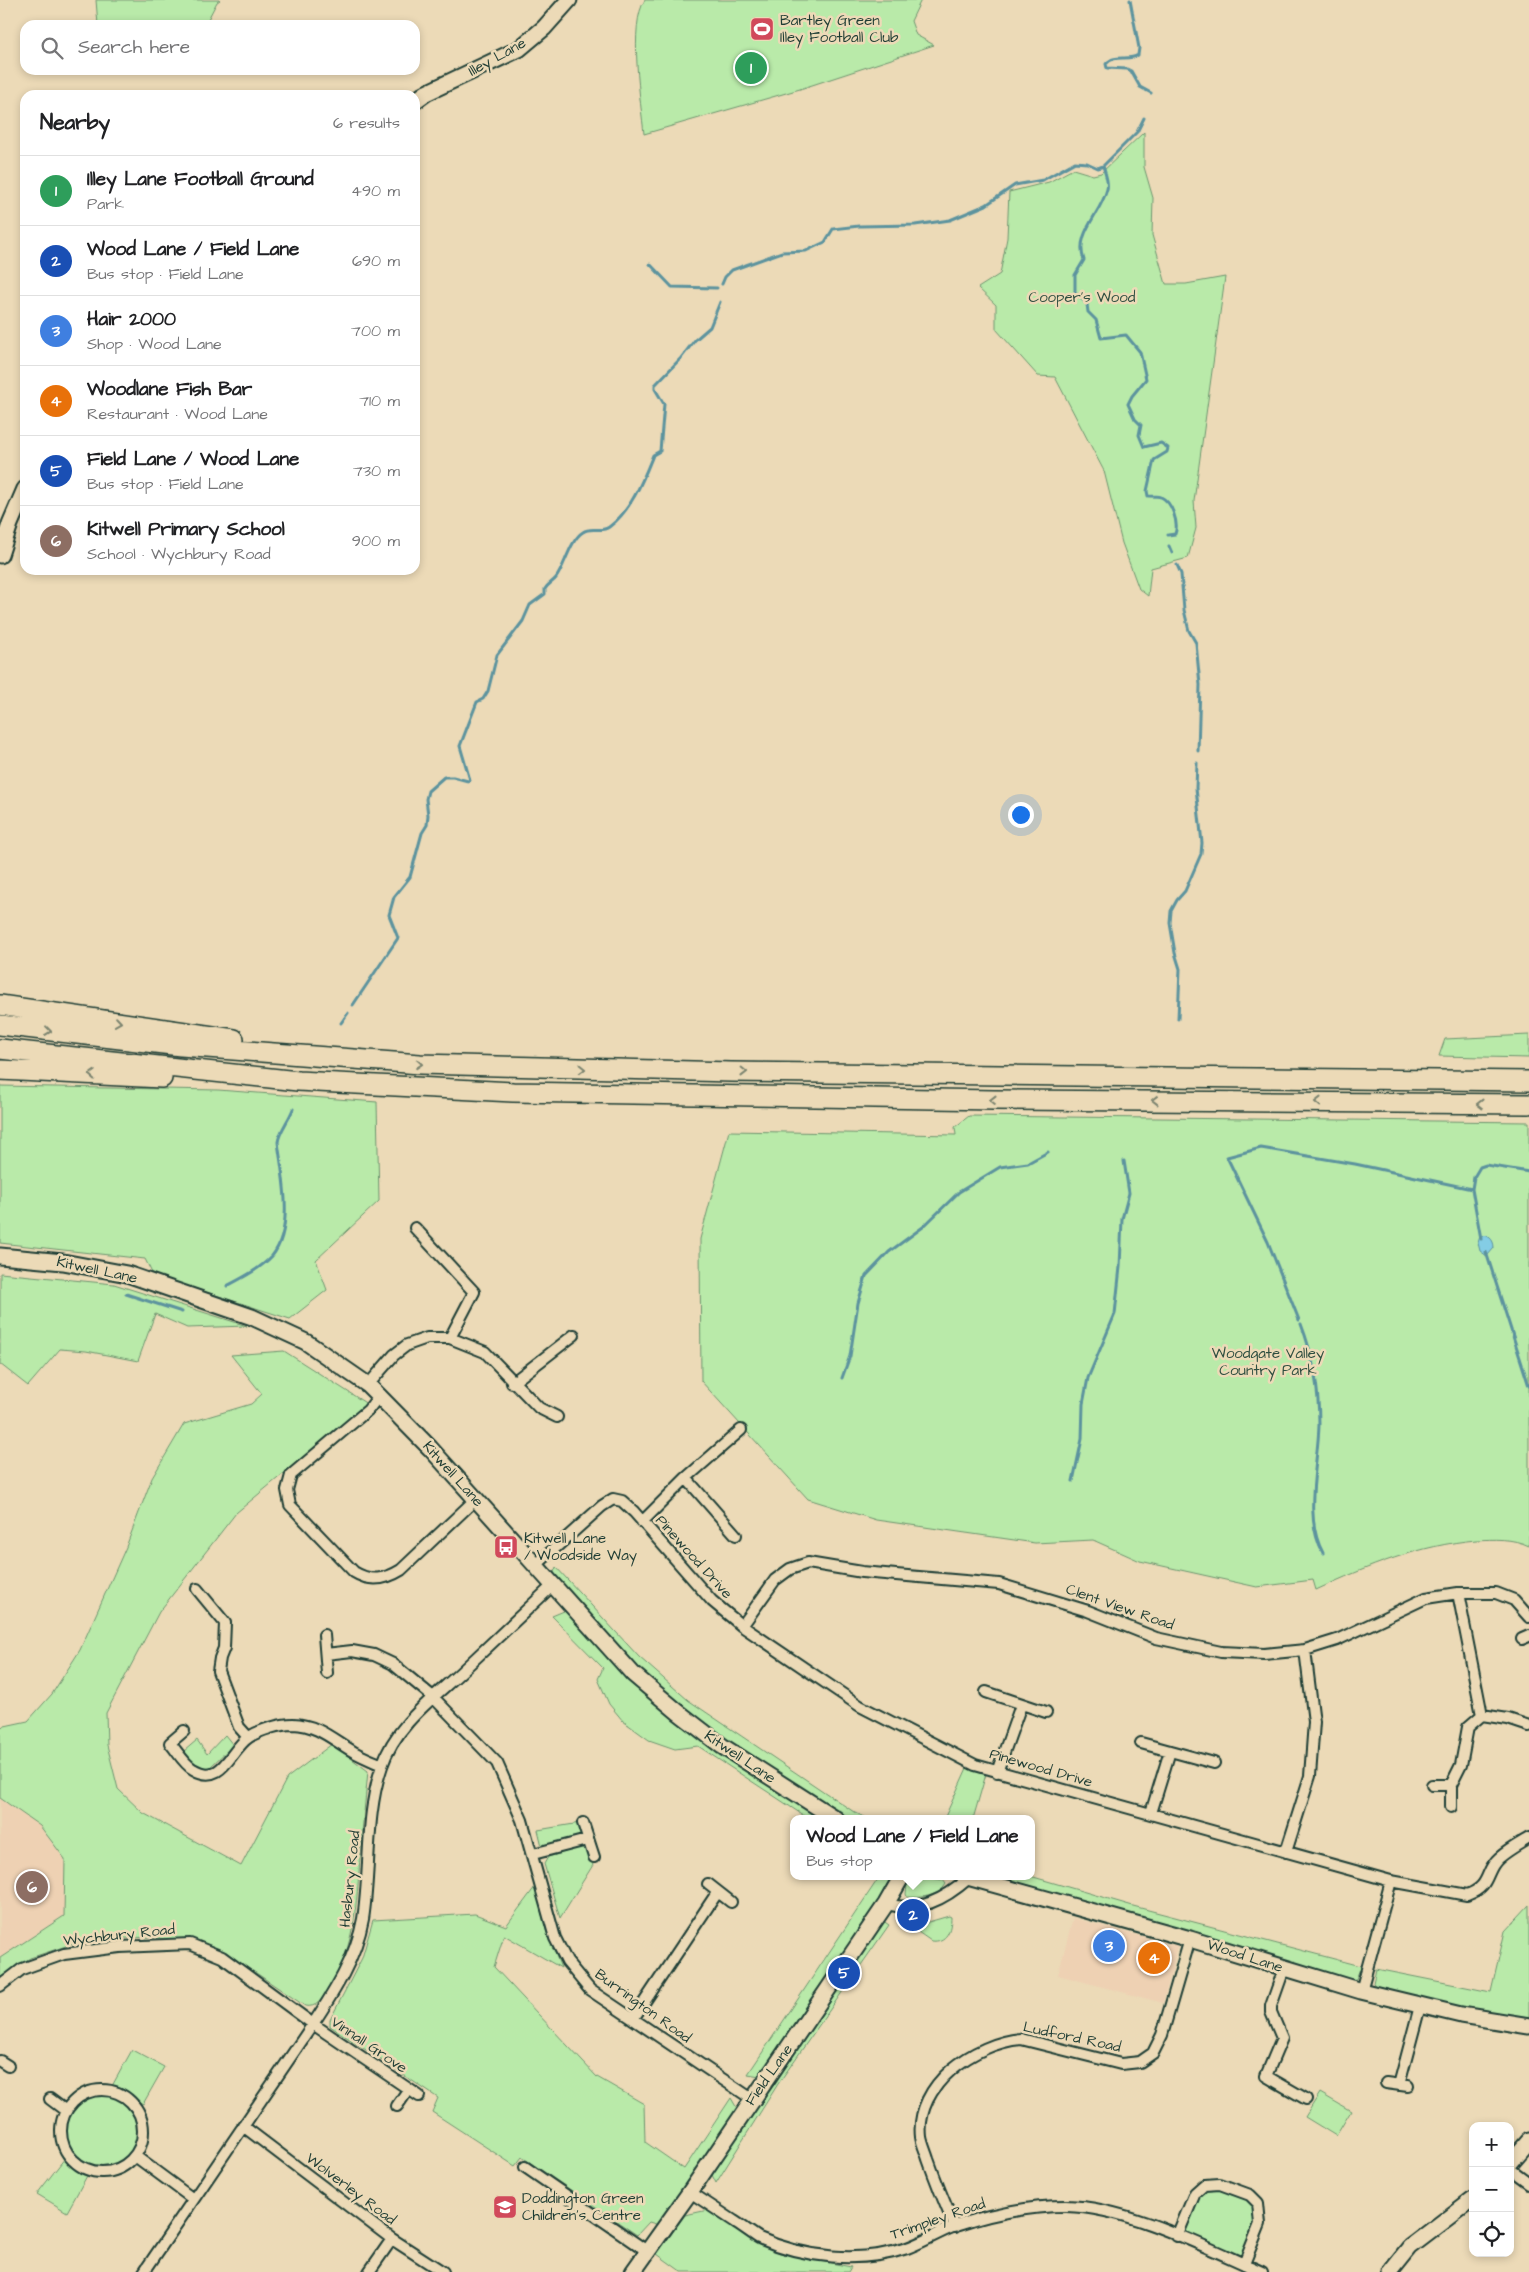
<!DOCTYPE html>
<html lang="en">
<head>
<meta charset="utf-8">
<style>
	body { margin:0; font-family:"Architects Daughter",sans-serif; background:#f6f6f6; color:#202124 }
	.controls { position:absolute; right:15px; bottom:15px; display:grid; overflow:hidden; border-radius:10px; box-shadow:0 2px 8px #0003 }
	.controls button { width:45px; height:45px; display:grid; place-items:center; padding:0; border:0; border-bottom:1px solid #e0e0e0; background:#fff; color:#202124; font:25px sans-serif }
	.you { position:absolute; left:1020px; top:814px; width:18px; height:18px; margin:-12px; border:4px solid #fff; border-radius:50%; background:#1a73e8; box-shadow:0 0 0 8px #1a73e833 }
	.badge { display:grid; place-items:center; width:32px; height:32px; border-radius:50%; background:#d1495b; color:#fff; font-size:16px; font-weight:700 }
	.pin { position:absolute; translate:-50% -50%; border:2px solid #fff; box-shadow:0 1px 5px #0006 }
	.popup { position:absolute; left:790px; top:1815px; width:245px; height:65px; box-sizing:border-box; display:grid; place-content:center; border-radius:10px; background:#fff; filter:drop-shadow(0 1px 4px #0005); font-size:16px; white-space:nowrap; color:#757577 }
	.popup b { font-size:19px; color:#202124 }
	.popup::after { content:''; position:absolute; left:50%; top:100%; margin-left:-10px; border:10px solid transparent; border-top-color:#fff }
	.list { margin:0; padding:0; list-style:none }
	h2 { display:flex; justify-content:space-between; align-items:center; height:65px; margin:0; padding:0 20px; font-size:21px }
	h2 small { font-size:16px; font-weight:400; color:#757577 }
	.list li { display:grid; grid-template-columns:32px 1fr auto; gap:15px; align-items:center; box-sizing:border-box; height:70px; padding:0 20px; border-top:1px solid #e0e0e0 }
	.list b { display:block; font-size:19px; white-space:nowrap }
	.list p { margin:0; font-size:16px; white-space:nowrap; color:#757577 }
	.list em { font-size:16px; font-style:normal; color:#757577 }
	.icon { flex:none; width:28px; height:28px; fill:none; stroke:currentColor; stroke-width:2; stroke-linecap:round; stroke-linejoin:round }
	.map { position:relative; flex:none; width:1529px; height:2272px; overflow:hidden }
	.search { position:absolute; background:#fff; box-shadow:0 2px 8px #0003; left:20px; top:20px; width:400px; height:55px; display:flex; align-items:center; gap:12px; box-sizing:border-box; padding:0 18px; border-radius:15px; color:#757577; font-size:19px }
	.panel { position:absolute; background:#fff; box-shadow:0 2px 8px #0003; left:20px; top:90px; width:400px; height:485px; border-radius:15px }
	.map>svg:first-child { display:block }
	.built { fill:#eed1b3 }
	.green { fill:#b9eaa9; stroke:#6c946e }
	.water { fill:#84cde5; stroke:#5c939e }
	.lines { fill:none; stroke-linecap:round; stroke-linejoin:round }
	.stream { stroke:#5c939e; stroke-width:3 }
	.street-casing { stroke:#1f3d34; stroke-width:14 }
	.secondary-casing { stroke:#1f3d34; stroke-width:19 }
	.highway-casing { stroke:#1f3d34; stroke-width:22 }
	.street { stroke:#ecdab7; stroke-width:10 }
	.secondary { stroke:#ecdab7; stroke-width:15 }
	.highway { stroke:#ecdab7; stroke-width:19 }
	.oneway { stroke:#7b846f }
	.labels { text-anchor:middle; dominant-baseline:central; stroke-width:5; stroke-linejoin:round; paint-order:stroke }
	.poi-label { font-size:15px; fill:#1f3d34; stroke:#ecdab7; text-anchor:start }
	.street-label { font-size:15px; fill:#1f3d34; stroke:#ecdab7 }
	.park-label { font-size:15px; fill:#2e4e40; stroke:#ecdab7 }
</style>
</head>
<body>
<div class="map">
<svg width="1529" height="2272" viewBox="0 0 1529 2272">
	<rect width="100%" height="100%" fill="#ecdab7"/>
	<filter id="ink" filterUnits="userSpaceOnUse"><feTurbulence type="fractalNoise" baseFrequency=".02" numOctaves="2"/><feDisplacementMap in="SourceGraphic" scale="10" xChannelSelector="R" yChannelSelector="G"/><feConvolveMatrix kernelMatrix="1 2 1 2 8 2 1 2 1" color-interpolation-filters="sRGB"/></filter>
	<g filter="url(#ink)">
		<!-- built -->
		<path class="built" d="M 0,1799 L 40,1826 L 65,1859 L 65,1916 L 0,1958 Z
			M 1073,1918 L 1178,1946 L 1163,2003 L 1058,1975 Z"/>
		<!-- green -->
		<path class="green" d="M 96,0 L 220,0 L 217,2 L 205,25 L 98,25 Z
			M 645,0 L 921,0 L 911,21 L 916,35 L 934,45 L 800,89 L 644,134 C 641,103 628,24 645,0 Z
			M 1144,132 L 1144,167 L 1153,198 L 1152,235 L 1166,284 L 1186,284 L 1225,277 L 1194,501 L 1196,528 L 1188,558 L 1151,568 L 1148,596 L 1139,589 L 1122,543 L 1104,471 L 1055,377 L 1038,376 L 996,329 L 996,305 L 978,288 L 1000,274 L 1007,238 L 1009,192 L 1049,182 L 1073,169 L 1093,175 L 1101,173 Z
			M 1529,1035 L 1529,1058 L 1439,1056 L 1445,1039 Z
			M 0,1086 L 218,1090 L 377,1102 L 379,1201 L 316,1260 L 327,1290 L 290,1319 L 153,1275 L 145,1259 L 0,1243 Z
			M 969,1116 L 1529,1122 L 1529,1546 C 1513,1538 1494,1539 1476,1540 C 1420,1545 1368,1566 1316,1590 L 1313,1580 L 1257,1587 L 1140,1561 L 1093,1540 L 1035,1543 L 876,1520 L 808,1499 L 701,1381 L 700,1239 L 729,1131 L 956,1135 L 955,1127 Z
			M 0,1273 L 114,1284 L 247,1326 L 187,1328 L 155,1314 L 138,1361 L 86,1351 L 60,1349 L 28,1386 L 0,1364 Z
			M 284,1351 L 367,1404 L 236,1513 L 159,1612 L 106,1713 L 107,1745 L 118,1789 L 143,1813 L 241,1866 L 287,1778 L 332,1744 L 368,1771 C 366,1795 363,1819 361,1843 C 357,1895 357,1946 328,1990 C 321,2000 317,2008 305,2006 L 256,1973 L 207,1945 L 152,1937 L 84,1940 L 30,1958 L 0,1978 L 0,1958 L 64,1916 L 65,1859 L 40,1826 L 0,1798 L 0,1727 L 28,1721 L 52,1694 L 80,1650 L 126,1547 L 152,1478 L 184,1424 L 251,1404 L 262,1394 L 231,1355 Z
			M 556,1567 L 639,1657 L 688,1700 L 854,1812 L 868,1819 L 841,1817 L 698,1720 L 643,1675 L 553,1575 Z
			M 564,1611 L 630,1677 L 826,1819 L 809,1819 L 698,1746 L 675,1749 L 649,1740 L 623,1721 L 609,1704 L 598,1679 L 603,1668 L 552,1616 Z
			M 225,1735 L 233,1745 L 207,1770 C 195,1769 187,1764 184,1751 L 197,1740 L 207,1754 Z
			M 967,1768 L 986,1774 L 973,1819 L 944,1819 Z
			M 580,1823 L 582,1833 L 580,1838 L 546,1848 L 542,1846 L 538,1830 Z
			M 581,1847 L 586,1849 L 593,1865 L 560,1918 L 544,1864 L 548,1857 Z
			M 880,1876 L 895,1878 L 760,2076 L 748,2074 Z
			M 919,1876 L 943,1880 L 946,1884 C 940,1896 919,1899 907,1897 L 906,1894 L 907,1885 Z
			M 987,1876 L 1030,1876 L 1133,1906 L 1361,1966 L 1356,1979 L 1346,1981 Z
			M 535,1887 L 546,1930 L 561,1968 L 504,1935 L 494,1967 L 597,2077 L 644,2104 L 645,2142 L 684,2169 L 731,2098 L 738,2110 L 659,2225 L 649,2222 L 637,2235 L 522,2157 L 515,2166 L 432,2112 L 438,2098 L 330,2026 L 330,2020 L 362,1958 L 373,1920 L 475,1914 L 506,1926 Z
			M 1529,1905 L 1529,2017 C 1477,2011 1428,2001 1377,1988 L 1373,1983 L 1376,1969 L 1491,1992 L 1505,1931 Z
			M 949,1916 L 951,1917 C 951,1930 947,1943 931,1941 L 918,1932 L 918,1925 Z
			M 882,1920 L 889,1925 L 778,2084 L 716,2183 L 711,2173 Z
			M 132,2050 L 164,2067 L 143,2104 L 112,2086 Z
			M 1320,2093 L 1351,2111 L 1336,2136 L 1305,2117 Z
			M66 2131a36 36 0 1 1 72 0a36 36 0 1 1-72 0Z
			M 65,2158 L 88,2174 L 67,2212 L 37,2194 Z
			M 1221,2187 C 1229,2190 1240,2192 1247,2196 C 1269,2209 1249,2242 1242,2258 L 1182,2233 L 1198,2195 L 1206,2188 Z
			M 708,2210 L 764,2245 L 780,2253 L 851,2267 L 848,2272 L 682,2272 L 657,2254 L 685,2215 Z"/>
		<!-- water -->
		<path class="water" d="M 1480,1236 C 1488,1234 1494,1239 1494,1248 L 1487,1256 L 1480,1251 L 1478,1243 Z"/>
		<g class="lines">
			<!-- stream -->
			<path class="stream" d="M 1130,0 L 1139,48 L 1138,55 C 1128,62 1115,53 1106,64 L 1107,68 L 1127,69 L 1131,71 L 1140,87 L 1151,93
				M 1144,118 L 1137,132 L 1103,166 C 1105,173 1109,182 1107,189 C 1101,214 1074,234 1084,260 L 1075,275 L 1075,292 L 1087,304 L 1088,312 L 1096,320 L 1101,338 L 1126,335 L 1140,352 L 1146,379 L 1132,396 L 1128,404 L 1135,419 L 1141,425 L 1139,435 L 1144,447 L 1161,443 L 1168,448 L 1167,452 L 1154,460 L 1147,491 L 1148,496 C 1152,496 1158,496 1161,497 C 1172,502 1179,523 1175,534 L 1168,535
				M 650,264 L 672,287 L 717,288
				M 722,284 L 725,277 L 732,270 L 782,252 L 806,251 L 825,242 L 833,229 L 859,226 L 915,225 L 950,220 L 986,205 L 1015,185 L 1043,180 L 1075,162 L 1087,163 L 1098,168 L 1103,166
				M 1169,546 L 1172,553
				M 1177,565 L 1181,574 L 1184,610 L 1189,631 L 1196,643 L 1200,685 L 1198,751
				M 353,1005 L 398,938 L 389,915 L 394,897 L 410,877 L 422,833 L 427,825 L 428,815 L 426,799 L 428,791 L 444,777 L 453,777 L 468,781 L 470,780 L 460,746 L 477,702 L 483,699 L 488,691 L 497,655 L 523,621 L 530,605 L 545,594 L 545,589 C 548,584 553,582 556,578 C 565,566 570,540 583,532 C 591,526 601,533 609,527 C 631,511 643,480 653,455 L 660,451 L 664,404 L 655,389 L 655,385 L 681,358 L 695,340 L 710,327 L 720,302
				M 1178,1019 L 1180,969 L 1175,953 L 1170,923 L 1171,911 L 1177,900 L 1185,891 L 1201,854 L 1202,843 L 1196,788 L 1197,763
				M 341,1023 L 348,1013
				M 1472,1189 L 1474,1177 L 1480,1167 L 1486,1165 L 1529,1172
				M 1486,1252 L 1529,1386
				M 227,1286 C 242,1278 260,1269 272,1256 C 295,1228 282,1175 278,1142 C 279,1132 289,1120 293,1109
				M 126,1294 L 182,1312
				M 1299,1320 L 1268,1242 L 1227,1157 L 1261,1148 L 1355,1164 L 1472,1189 L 1481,1239
				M 1301,1324 C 1313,1355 1319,1391 1319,1425 C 1318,1465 1303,1517 1323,1553
				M 842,1378 L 850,1356 L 858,1303 L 866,1276 L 889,1252 L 923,1227 L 959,1192 L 1000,1167 L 1028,1163 L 1048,1152
				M 1073,1481 L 1082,1439 L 1083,1404 L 1088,1378 L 1115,1314 L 1120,1267 L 1122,1219 L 1129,1193 L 1124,1161"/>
			<defs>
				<path id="street" d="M 415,1228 L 474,1292 L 450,1338
					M 512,1383 L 574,1335
					M 368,1385 L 394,1355 L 407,1345 L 427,1338 L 450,1338 L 485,1352 L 539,1408 L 557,1417
					M 379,1396 L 368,1410 L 291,1475 L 287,1490 L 290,1505 L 354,1572 C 370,1582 385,1580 401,1570 L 476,1499
					M 686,1478 L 736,1535
					M 642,1522 L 686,1478 L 741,1430
					M 535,1566 L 602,1506 L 613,1499 L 622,1501 L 634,1512 L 712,1601 L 742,1626 L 860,1706 L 975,1765 L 1391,1881 L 1467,1895 C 1492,1886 1484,1871 1499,1858 C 1508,1850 1519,1844 1529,1838
					M 197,1589 L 225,1623 L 224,1648 L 220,1658 L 218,1671 L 239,1727 L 248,1737
					M 1458,1593 L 1482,1715 L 1508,1719 L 1529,1726
					M 742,1626 L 775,1580 L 790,1569 L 808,1563 L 862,1572 L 999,1584 L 1088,1611 L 1156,1638 L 1221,1652 L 1264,1654 L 1305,1650 L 1337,1640 L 1426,1598 L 1458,1593 L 1496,1593 L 1514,1600 L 1529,1617
					M 324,1635 L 327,1673
					M 1522,1639 L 1529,1636
					M 326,1654 L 352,1651 L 374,1655 L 393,1664 L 433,1697 L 497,1763 L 522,1820 L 555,1938 L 567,1962 L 590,1990 L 752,2099
					M 986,1692 L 1046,1712
					M 184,1731 L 170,1743 C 177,1751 184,1764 193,1769 C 223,1787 230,1749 249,1737 C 260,1730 280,1724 293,1724 C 319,1725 333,1740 354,1752 C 363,1757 373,1761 382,1765
					M 1141,1743 L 1214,1763
					M 997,1772 L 1021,1705
					M 1432,1785 L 1451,1785
					M 1451,1807 L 1451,1785 L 1461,1765 L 1468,1727 L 1482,1715
					M 1151,1813 L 1170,1751
					M 583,1823 L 594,1857
					M 1286,1852 L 1310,1776 L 1314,1722 L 1305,1650
					M 533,1854 L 587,1840
					M 708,1884 L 731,1902
					M 886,1904 C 919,1913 944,1900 969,1878
					M 1284,1969 L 1271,2006 L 1271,2012 L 1282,2038 L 1266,2076 L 1306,2099
					M 0,1986 L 22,1969 L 64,1954 L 120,1947 L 190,1944 L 222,1957 L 313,2024 L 419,2096
					M 1361,1991 L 1391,1881
					M 633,2019 L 717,1893
					M 0,2061 L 8,2066
					M 1386,2083 L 1408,2086
					M 1399,2085 L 1420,2006
					M61 2131a41 41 0 1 1 82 0a41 41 0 1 1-82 0Z
					M 50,2099 L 66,2111
					M 397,2106 L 408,2090
					M 243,2126 L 392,2239 L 443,2272
					M 135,2156 L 193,2199
					M 525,2167 L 647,2251
					M 1510,2169 L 1529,2183
					M 690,2192 C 705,2202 719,2211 734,2221 C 742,2226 751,2233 759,2238 C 804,2258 860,2264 907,2248 C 924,2242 939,2232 955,2226 C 991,2214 1028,2206 1066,2206 C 1128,2207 1205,2247 1262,2272
					M 955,2227 C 945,2204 936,2182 928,2159 C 926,2152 922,2144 921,2137 C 915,2084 975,2043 1021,2039 L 1121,2064 L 1140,2062 L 1153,2053 L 1162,2035 L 1190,1939
					M 1177,2236 L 1195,2193 L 1204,2185 L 1220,2184 L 1250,2195 L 1258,2203 L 1260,2224 L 1244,2264
					M 144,2272 L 313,2024 C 334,1992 356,1958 363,1919 C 371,1869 365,1815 382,1766 C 395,1726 432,1699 461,1672 C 492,1643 522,1614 552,1586
					M 369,2272 L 392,2239"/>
				<path id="secondary" d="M 415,101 L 426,93 L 519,49 L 544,28 L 569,0
					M 0,555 L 10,524 L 25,489
					M 0,1256 L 63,1262 L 127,1274 L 252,1317 L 306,1342 L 368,1385 L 379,1396 L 430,1448 L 633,1674 L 678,1712 L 722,1746 L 836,1819
					M 964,1876 L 1190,1939 L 1361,1991 L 1461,2015 L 1529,2026
					M 1510,2163 L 1529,2141
					M 633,2272 L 690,2192 L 886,1904 L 902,1876
					M 1390,2272 L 1410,2247 L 1473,2199"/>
				<path id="highway" d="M 0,1005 L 234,1039
					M 0,1025 L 181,1046 L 420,1064 L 731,1072 L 1529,1081
					M 0,1049 L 298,1081 L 513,1092 L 994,1100 L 1529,1104
					M 0,1070 L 162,1078"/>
			</defs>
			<!-- street casing -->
			<use href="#street" class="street-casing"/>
			<!-- secondary casing -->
			<use href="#secondary" class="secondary-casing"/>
			<!-- highway casing -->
			<use href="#highway" class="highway-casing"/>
			<!-- street -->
			<use href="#street" class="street"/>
			<!-- secondary -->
			<use href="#secondary" class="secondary"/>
			<!-- highway -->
			<use href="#highway" class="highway"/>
		</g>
		<!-- one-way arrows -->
		<defs><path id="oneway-chevron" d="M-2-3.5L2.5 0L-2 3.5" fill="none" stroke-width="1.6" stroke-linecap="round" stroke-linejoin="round" transform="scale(1.25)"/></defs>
		<g class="oneway">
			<use href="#oneway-chevron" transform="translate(118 1022) rotate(8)"/>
			<use href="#oneway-chevron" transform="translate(48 1031) rotate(7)"/>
			<use href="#oneway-chevron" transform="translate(419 1064) rotate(4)"/>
			<use href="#oneway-chevron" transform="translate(582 1069) rotate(1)"/>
			<use href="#oneway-chevron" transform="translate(744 1072) rotate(1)"/>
			<use href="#oneway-chevron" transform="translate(92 1075) rotate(-177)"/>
			<use href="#oneway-chevron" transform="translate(993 1100) rotate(-179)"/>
			<use href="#oneway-chevron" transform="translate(1155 1100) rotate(-180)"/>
			<use href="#oneway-chevron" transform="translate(1318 1102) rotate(-179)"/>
			<use href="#oneway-chevron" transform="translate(1480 1104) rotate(-179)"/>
		</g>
	</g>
	<!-- icons -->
	<defs>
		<symbol id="stadium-square" viewBox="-11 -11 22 22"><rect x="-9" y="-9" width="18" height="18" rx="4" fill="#d1495b" stroke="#ecdab7"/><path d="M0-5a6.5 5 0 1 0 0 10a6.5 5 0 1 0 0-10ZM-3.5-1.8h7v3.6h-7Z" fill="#fff"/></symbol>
		<symbol id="bus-square" viewBox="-11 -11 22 22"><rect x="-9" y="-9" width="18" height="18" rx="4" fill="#d1495b" stroke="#ecdab7"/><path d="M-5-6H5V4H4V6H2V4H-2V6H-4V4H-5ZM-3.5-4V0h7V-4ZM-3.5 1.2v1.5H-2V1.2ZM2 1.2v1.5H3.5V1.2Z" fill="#fff"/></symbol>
		<symbol id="school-square" viewBox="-11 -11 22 22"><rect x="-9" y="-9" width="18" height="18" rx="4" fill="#d1495b" stroke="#ecdab7"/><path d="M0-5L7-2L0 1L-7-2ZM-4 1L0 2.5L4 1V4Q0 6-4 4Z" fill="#fff"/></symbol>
	</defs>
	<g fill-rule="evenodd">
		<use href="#stadium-square" x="748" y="15" width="28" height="28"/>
		<use href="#bus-square" x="492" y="1533" width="28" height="28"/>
		<use href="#school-square" x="491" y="2193" width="28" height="28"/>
	</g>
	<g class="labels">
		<!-- poi labels -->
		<g class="poi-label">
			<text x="780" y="20">Bartley Green<tspan x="780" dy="17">Illey Football Club</tspan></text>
			<text x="524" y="1538">Kitwell Lane<tspan x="524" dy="17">/ Woodside Way</tspan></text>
			<text x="522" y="2198">Doddington Green<tspan x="522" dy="17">Children's Centre</tspan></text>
		</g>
		<!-- street labels -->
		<g class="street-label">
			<text transform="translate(497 57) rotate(-29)">Illey Lane</text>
			<text transform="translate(97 1270) rotate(12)">Kitwell Lane</text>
			<text transform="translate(453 1474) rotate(48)">Kitwell Lane</text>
			<text transform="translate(694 1557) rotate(48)">Pinewood Drive</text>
			<text transform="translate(1120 1607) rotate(19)">Clent View Road</text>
			<text transform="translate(740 1757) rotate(34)">Kitwell Lane</text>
			<text transform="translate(1041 1768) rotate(16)">Pinewood Drive</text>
			<text transform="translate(350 1879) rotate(-84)">Hasbury Road</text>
			<text transform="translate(119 1935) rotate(-6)">Wychbury Road</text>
			<text transform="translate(1245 1956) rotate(18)">Wood Lane</text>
			<text transform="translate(643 2006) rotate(36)">Burrington Road</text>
			<text transform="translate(1072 2037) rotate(12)">Ludford Road</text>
			<text transform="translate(369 2045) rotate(34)">Vinnall Grove</text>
			<text transform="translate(769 2075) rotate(-55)">Field Lane</text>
			<text transform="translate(351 2189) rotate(37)">Wolverley Road</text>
			<text transform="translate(938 2219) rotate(-19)">Trimpley Road</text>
		</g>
		<!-- park labels -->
		<g class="park-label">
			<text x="1082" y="297">Cooper's Wood</text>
			<text x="1268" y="1353">Woodgate Valley<tspan x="1268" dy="17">Country Park</tspan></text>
		</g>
	</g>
</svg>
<div class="controls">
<button>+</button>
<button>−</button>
<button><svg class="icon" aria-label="locate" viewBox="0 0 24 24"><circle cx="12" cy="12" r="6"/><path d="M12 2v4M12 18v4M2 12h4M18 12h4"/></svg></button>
</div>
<div class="you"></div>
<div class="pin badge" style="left:751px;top:68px;background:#2e9e5b">1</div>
<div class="pin badge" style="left:913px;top:1915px;background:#1a4fb4">2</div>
<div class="popup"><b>Wood Lane / Field Lane</b>Bus stop</div>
<div class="pin badge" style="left:1109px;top:1946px;background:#3f7fe0">3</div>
<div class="pin badge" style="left:1154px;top:1958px;background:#e8710a">4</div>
<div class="pin badge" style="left:844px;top:1973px;background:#1a4fb4">5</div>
<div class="pin badge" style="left:32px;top:1887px;background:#8d6e63">6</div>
<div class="search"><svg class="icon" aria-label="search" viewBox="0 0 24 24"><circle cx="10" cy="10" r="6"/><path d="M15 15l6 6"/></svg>Search here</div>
<section class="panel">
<h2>Nearby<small>6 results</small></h2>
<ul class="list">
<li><span class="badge" style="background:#2e9e5b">1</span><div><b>Illey Lane Football Ground</b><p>Park</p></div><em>490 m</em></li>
<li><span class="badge" style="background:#1a4fb4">2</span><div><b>Wood Lane / Field Lane</b><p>Bus stop · Field Lane</p></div><em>690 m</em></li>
<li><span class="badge" style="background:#3f7fe0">3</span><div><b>Hair 2000</b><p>Shop · Wood Lane</p></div><em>700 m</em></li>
<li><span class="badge" style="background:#e8710a">4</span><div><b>Woodlane Fish Bar</b><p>Restaurant · Wood Lane</p></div><em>710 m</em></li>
<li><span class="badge" style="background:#1a4fb4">5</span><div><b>Field Lane / Wood Lane</b><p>Bus stop · Field Lane</p></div><em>730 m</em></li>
<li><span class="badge" style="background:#8d6e63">6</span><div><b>Kitwell Primary School</b><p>School · Wychbury Road</p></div><em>900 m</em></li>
</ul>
</section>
</div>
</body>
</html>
